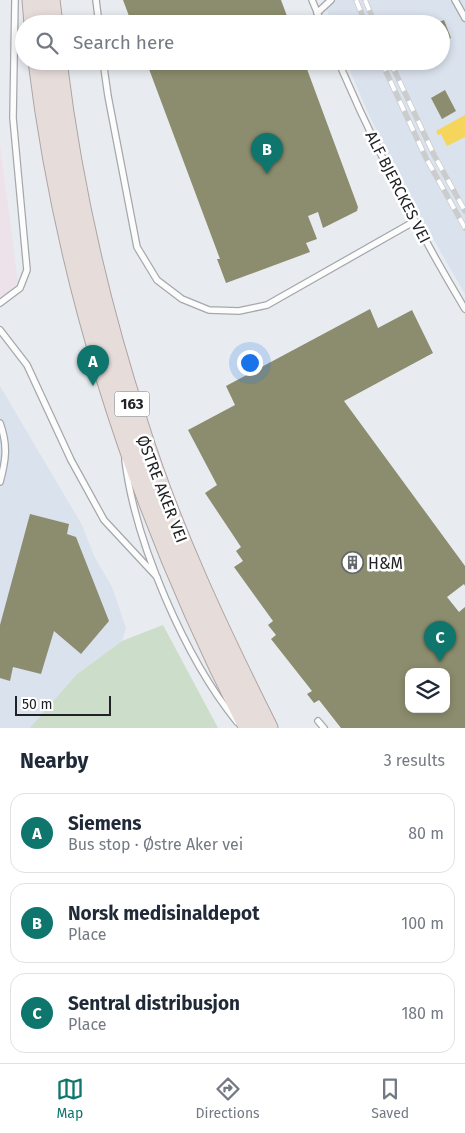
<!DOCTYPE html>
<html lang="en">
<head>
<meta charset="utf-8">
<style>
	body { margin:0; font-family:"Fira Sans",sans-serif; background:#f2f2f3; color:#1f2937 }
	.controls { position:absolute; right:15px; bottom:15px; display:grid; overflow:hidden; border-radius:10px; box-shadow:0 2px 8px #0003 }
	.controls button { width:45px; height:45px; display:grid; place-items:center; padding:0; border:0; border-bottom:1px solid #e0e1e3; background:#fff; color:#1f2937; font:25px sans-serif }
	.scale { position:absolute; left:15px; bottom:12px; width:96px; box-sizing:border-box; padding-left:5px; border:2px solid #202225; border-top:0; font-size:14px; line-height:18px; white-space:nowrap; color:#202225; -webkit-text-stroke:4px #fff; paint-order:stroke }
	.you { position:absolute; left:249px; top:362px; width:18px; height:18px; margin:-12px; border:4px solid #fff; border-radius:50%; background:#1a73e8; box-shadow:0 0 0 8px #1a73e833 }
	.badge { display:grid; place-items:center; width:32px; height:32px; border-radius:50%; background:#0f766e; color:#fff; font-size:16px; font-weight:700 }
	.pin { position:absolute; translate:-50% -41px; filter:drop-shadow(0 1px 2px #0008) }
	.pin::after { content:''; position:absolute; top:26px; width:18px; height:15px; background:inherit; clip-path:polygon(0 0,100% 0,50% 100%) }
	.list { margin:0; padding:0; list-style:none }
	h2 { display:flex; justify-content:space-between; align-items:center; height:65px; margin:0; padding:0 20px; font-size:21px }
	h2 small { font-size:16px; font-weight:400; color:#747a83 }
	.list li { display:grid; grid-template-columns:32px 1fr auto; gap:15px; align-items:center; box-sizing:border-box; height:80px; margin:0 10px 10px; padding:0 10px; border:1px solid #e0e1e3; border-radius:15px }
	.list b { display:block; font-size:19px; white-space:nowrap }
	.list p { margin:0; font-size:16px; white-space:nowrap; color:#747a83 }
	.list em { font-size:16px; font-style:normal; color:#747a83 }
	.icon { flex:none; width:28px; height:28px; fill:none; stroke:currentColor; stroke-width:2; stroke-linecap:round; stroke-linejoin:round }
	.map { position:relative; flex:none; width:465px; height:728px; overflow:hidden }
	.search { position:absolute; background:#fff; box-shadow:0 2px 8px #0003; left:15px; right:15px; top:15px; height:55px; display:flex; align-items:center; gap:12px; box-sizing:border-box; padding:0 18px; border-radius:28px; color:#747a83; font-size:19px }
	.sheet { height:335px; background:#fff }
	nav { display:flex; justify-content:space-around; align-items:center; box-sizing:border-box; height:70px; border-top:1px solid #e0e1e3; background:#fff; font-size:14px; color:#747a83 }
	nav a { display:grid; justify-items:center; gap:2px }
	nav .on { color:#0f766e }
	.map>svg:first-child { display:block }
	.commercial { fill:#ede2e9 }
	.built { fill:#dae2ed }
	.green { fill:#ccddca }
	.homes { fill:#f6d55c }
	.industry { fill:#8c8c6e; fill-rule:evenodd }
	.lines { fill:none; stroke-linecap:round; stroke-linejoin:round }
	.service-casing { stroke:#a5a8ab; stroke-width:8 }
	.trunk-casing { stroke:#afa3a2; stroke-width:21 }
	.service { stroke:#fcfcfd; stroke-width:5.5 }
	.trunk { stroke:#e6dddb; stroke-width:19 }
	.rail-casing { stroke:#cacccd; stroke-width:5.5 }
	.rail { stroke:#fff; stroke-width:4; stroke-dasharray:11; stroke-linecap:butt }
	.labels { text-anchor:middle; dominant-baseline:central; stroke-width:5; stroke-linejoin:round; paint-order:stroke }
	.shield { fill:#fff; stroke:#636466; stroke-width:1 }
	.shield-label { font-size:15px; font-weight:bold; fill:#202225 }
	.street-label { font-size:16px; fill:#202225; stroke:#fff }
	.poi-label { font-size:16px; fill:#202225; stroke:#fff; text-anchor:start }
</style>
</head>
<body>
<div class="map">
<svg width="465" height="728" viewBox="0 0 465 728">
	<rect width="100%" height="100%" fill="#e8ecf0"/>
	<!-- commercial -->
	<path class="commercial" d="M 0,144 L 18,282 L 10,292 L 0,298 Z"/>
	<!-- built -->
	<path class="built" d="M 323,0 L 465,0 L 465,294 L 416,209 L 369,115 L 346,61 L 441,61 L 441,24 L 332,24 Z
		M 0,386 L 82,525 L 94,556 L 112,587 L 126,628 L 122,641 L 78,673 L 31,728 L 0,728 Z"/>
	<!-- green -->
	<path class="green" d="M 163,625 L 218,728 L 30,728 L 77,674 L 122,641 Z"/>
	<!-- homes -->
	<path class="homes" d="M 465,115 L 465,137 L 447,146 L 441,134 L 438,135 L 436,131 Z"/>
	<!-- industry -->
	<path class="industry" d="M 123,0 L 281,0 L 290,24 L 132,24 Z
		M 444,20 L 451,38 L 441,41 L 441,24 L 434,24 Z
		M 146,61 L 304,61 L 358,207 L 357,211 L 323,228 L 318,212 L 308,216 L 317,239 L 306,243 L 310,252 L 226,283 L 217,259 L 220,259 Z
		M 445,90 L 456,111 L 442,119 L 431,98 Z
		M 370,309 L 378,328 L 412,310 L 433,353 L 344,401 L 465,566 L 465,586 L 464,584 L 447,597 L 459,612 L 465,607 L 465,728 L 341,728 L 319,700 L 314,703 L 307,694 L 312,691 L 271,639 L 276,635 L 268,625 L 273,621 L 234,567 L 243,561 L 236,551 L 241,547 L 205,493 L 217,485 L 188,430 L 235,405 L 226,386 ZM 409,672 L 446,672 L 446,709 L 409,709 Z
		M 30,514 L 69,524 L 67,534 L 76,537 L 109,621 L 81,654 L 54,631 L 41,674 L 13,667 L 10,681 L 0,678 L 0,625 Z"/>
	<g class="lines">
		<defs>
			<path id="service" d="M 96,0 L 99,24
				M 312,0 L 322,24
				M 455,0 L 465,18
				M 317,13 L 331,0
				M 103,61 L 108,96 L 137,247 L 157,280 L 182,299 L 209,310 L 239,311 L 267,305 L 415,221
				M 338,61 C 375,147 417,229 465,309
				M 0,303 L 20,288 L 27,270 L 13,118 L 15,0
				M 0,330 L 27,365 L 71,460 L 104,520 L 157,577
				M 0,423 C 8,445 6,460 0,482
				M 125,460 C 135,542 185,658 237,722
				M 318,721 L 324,728"/>
			<path id="trunk" d="M 32,0 L 34,24
				M 50,0 L 53,24
				M 38,61 C 67,297 141,517 249,728
				M 57,61 C 72,185 100,307 139,426 C 172,531 219,630 268,728"/>
		</defs>
		<!-- service casing -->
		<use href="#service" class="service-casing"/>
		<!-- trunk casing -->
		<use href="#trunk" class="trunk-casing"/>
		<!-- service -->
		<use href="#service" class="service"/>
		<!-- trunk -->
		<use href="#trunk" class="trunk"/>
		<defs>
			<path id="rail" d="M 356,0 L 366,24
				M 365,0 L 375,24
				M 381,61 L 426,158 L 465,228
				M 390,61 L 434,155 L 465,211"/>
		</defs>
		<!-- rail casing -->
		<use href="#rail" class="rail-casing"/>
		<!-- rail -->
		<use href="#rail" class="rail"/>
	</g>
	<!-- icons -->
	<defs>
		<symbol id="building-ring" viewBox="-11 -11 22 22"><circle r="9.5" fill="#fff" stroke="#66696c" stroke-width="1.5"/><path d="M-4-6H4V6H1V3H-1V6H-4ZM-2.5-4.3h1.7v1.8h-1.7ZM.8-4.3h1.7v1.8H.8ZM-2.5-1h1.7V.8h-1.7ZM.8-1h1.7V.8H.8Z" fill="#66696c"/></symbol>
	</defs>
	<g fill-rule="evenodd">
		<use href="#building-ring" x="340" y="550" width="25" height="25"/>
	</g>
	<g class="labels">
		<!-- shield labels -->
		<rect class="shield" x="114.5" y="391.5" width="35" height="25" rx="4"/>
		<g class="shield-label">
			<text x="132" y="404">163</text>
		</g>
		<!-- street labels -->
		<g class="street-label">
			<text transform="translate(398 187) rotate(63)">ALF BJERCKES VEI</text>
			<text transform="translate(162 489) rotate(69)">ØSTRE AKER VEI</text>
		</g>
		<!-- poi labels -->
		<g class="poi-label">
			<text x="368" y="563">H&amp;M</text>
		</g>
	</g>
</svg>
<div class="controls">
<button><svg class="icon" aria-label="layers" viewBox="0 0 24 24"><path d="M12 4l9 5-9 5-9-5zM3 14l9 5 9-5"/></svg></button>
</div>
<div class="scale">50 m</div>
<div class="you"></div>
<div class="pin badge" style="left:93px;top:386px">A</div>
<div class="pin badge" style="left:267px;top:174px">B</div>
<div class="pin badge" style="left:440px;top:662px">C</div>
<div class="search"><svg class="icon" aria-label="search" viewBox="0 0 24 24"><circle cx="10" cy="10" r="6"/><path d="M15 15l6 6"/></svg>Search here</div>
</div>
<section class="sheet">
<h2>Nearby<small>3 results</small></h2>
<ul class="list">
<li><span class="badge">A</span><div><b>Siemens</b><p>Bus stop · Østre Aker vei</p></div><em>80 m</em></li>
<li><span class="badge">B</span><div><b>Norsk medisinaldepot</b><p>Place</p></div><em>100 m</em></li>
<li><span class="badge">C</span><div><b>Sentral distribusjon</b><p>Place</p></div><em>180 m</em></li>
</ul>
</section>
<nav>
<a class="on"><svg class="icon" aria-label="map" viewBox="0 0 24 24"><path d="M3 6l6-2 6 2 6-2v14l-6 2-6-2-6 2zM9 4v14M15 6v14"/></svg>Map</a>
<a><svg class="icon" aria-label="directions" viewBox="0 0 24 24"><path d="M12 3l9 9-9 9-9-9zM9 14v-3h6M13 9l2 2-2 2"/></svg>Directions</a>
<a><svg class="icon" aria-label="saved" viewBox="0 0 24 24"><path d="M7 4h10v16l-5-4-5 4z"/></svg>Saved</a>
</nav>
</body>
</html>
